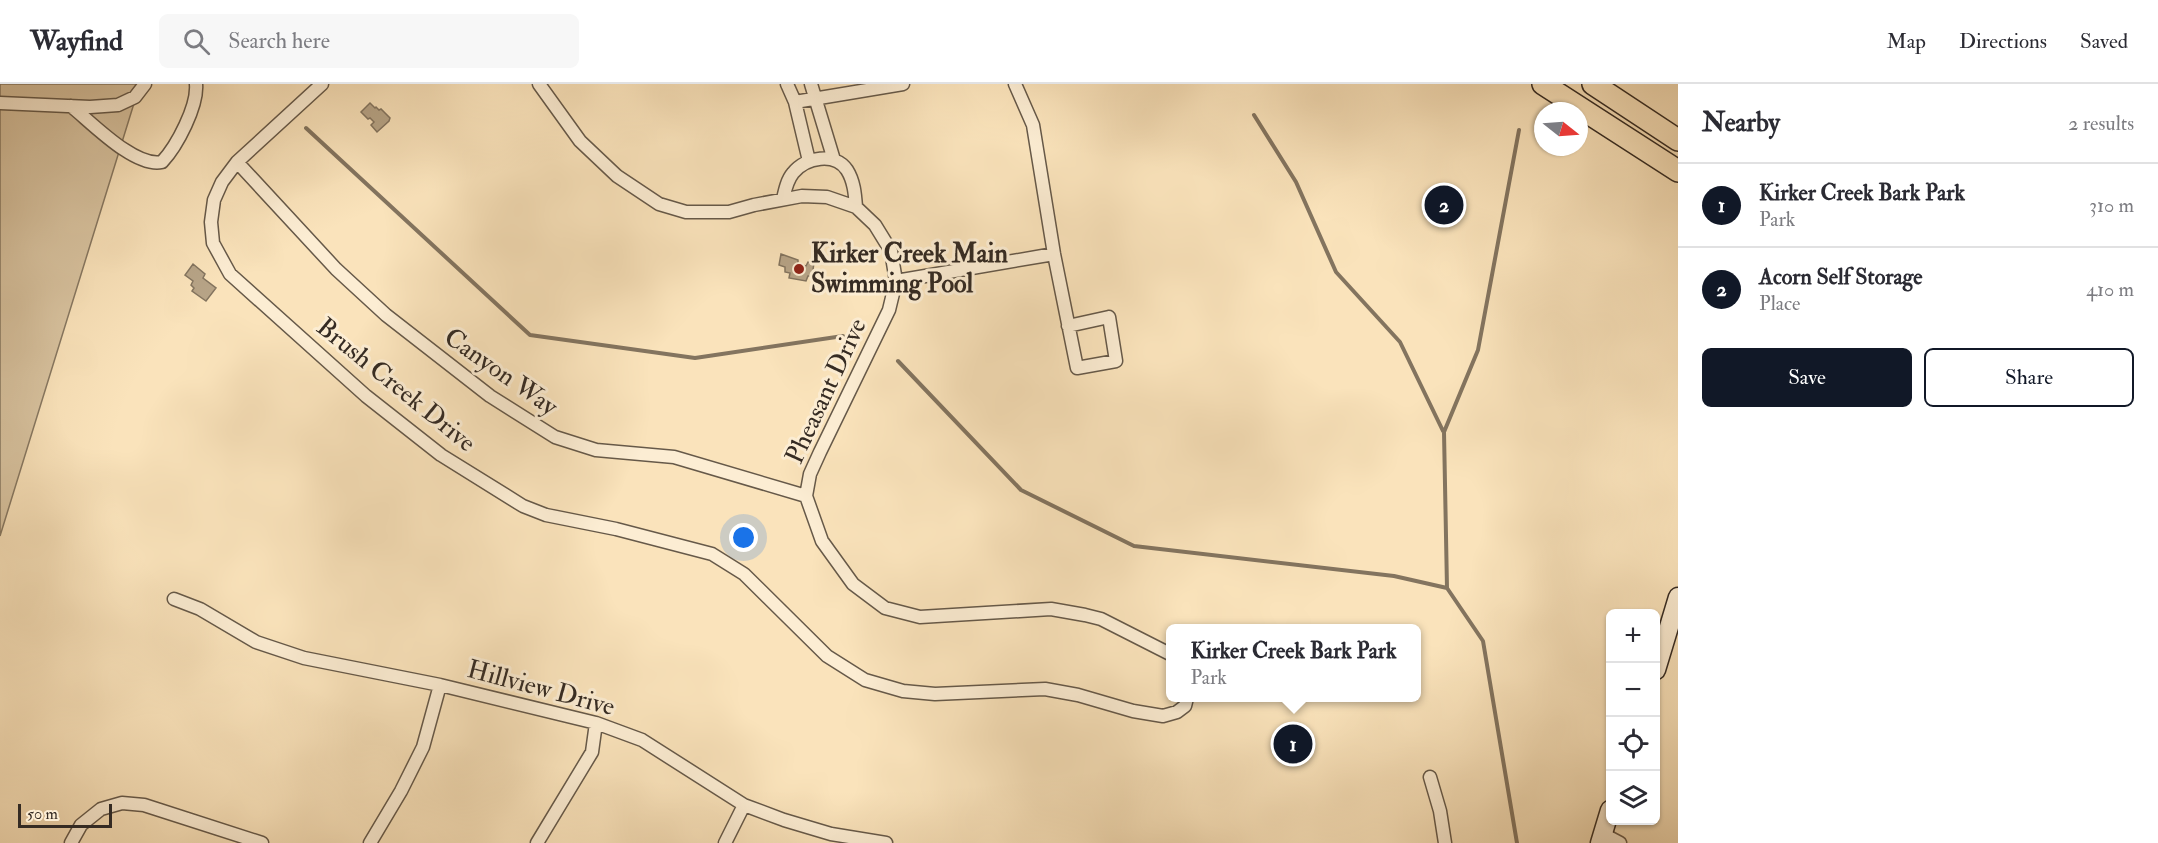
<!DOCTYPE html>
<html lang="en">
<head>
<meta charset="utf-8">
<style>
	body { margin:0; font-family:"IM FELL Double Pica",serif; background:#f7f7f7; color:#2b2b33 }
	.controls { position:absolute; right:18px; bottom:18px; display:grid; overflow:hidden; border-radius:9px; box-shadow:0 2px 4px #0004 }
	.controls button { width:54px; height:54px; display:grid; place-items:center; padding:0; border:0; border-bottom:2px solid #e1e1e2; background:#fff; color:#2b2b33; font:30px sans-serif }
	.compass { position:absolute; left:1534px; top:18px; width:54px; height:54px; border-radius:50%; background:#fff; box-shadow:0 2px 4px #0004; rotate:107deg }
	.scale { position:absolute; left:18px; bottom:15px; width:94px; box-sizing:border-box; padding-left:6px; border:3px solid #352b23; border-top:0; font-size:16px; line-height:21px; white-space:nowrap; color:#352b23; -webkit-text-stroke:4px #fcedd3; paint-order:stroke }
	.you { position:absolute; left:744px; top:454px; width:21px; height:21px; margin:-15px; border:4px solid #fff; border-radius:50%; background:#1a73e8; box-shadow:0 0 0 9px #1a73e833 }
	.badge { display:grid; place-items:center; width:39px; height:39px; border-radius:50%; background:#111827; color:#fff; font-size:20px; font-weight:700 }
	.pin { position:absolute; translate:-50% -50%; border:3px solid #fff; box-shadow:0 2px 6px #0006 }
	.popup { position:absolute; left:1166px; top:540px; width:255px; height:78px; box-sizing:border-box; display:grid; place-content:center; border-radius:9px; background:#fff; filter:drop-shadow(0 2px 4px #0005); font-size:20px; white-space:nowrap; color:#7c7c81 }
	.popup b { font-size:22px; color:#2b2b33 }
	.popup::after { content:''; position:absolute; left:50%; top:100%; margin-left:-12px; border:12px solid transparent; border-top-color:#fff }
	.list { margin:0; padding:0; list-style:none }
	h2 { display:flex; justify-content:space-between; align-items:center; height:78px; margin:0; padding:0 24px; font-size:26px }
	h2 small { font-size:20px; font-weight:400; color:#7c7c81 }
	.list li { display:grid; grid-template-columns:39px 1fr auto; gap:18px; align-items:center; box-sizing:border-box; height:84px; padding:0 24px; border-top:2px solid #e1e1e2 }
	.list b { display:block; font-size:22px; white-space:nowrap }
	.list p { margin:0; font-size:20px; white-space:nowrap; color:#7c7c81 }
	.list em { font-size:20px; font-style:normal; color:#7c7c81 }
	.actions { display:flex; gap:12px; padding:18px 24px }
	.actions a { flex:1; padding:14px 0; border:2px solid #111827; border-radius:9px; text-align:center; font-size:21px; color:#111827 }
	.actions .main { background:#111827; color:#fff }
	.icon { flex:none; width:33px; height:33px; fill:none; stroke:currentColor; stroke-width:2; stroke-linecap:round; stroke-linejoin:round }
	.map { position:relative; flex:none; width:1678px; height:759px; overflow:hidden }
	header { display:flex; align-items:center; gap:36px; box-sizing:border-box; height:84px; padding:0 30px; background:#fff; border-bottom:2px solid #e1e1e2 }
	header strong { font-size:28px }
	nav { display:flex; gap:33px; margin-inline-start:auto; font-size:21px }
	.search { width:420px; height:54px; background:#f7f7f7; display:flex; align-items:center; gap:15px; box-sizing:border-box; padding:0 21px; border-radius:9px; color:#7c7c81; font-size:22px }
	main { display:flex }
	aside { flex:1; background:#fff }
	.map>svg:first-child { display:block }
	.green { fill:#d9c4a1; stroke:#877862; stroke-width:1.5 }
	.water { fill:#b7a487; stroke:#83745f; stroke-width:1.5 }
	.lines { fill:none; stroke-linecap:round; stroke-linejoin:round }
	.stream { stroke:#83745f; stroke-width:4 }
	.minor-casing { stroke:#665949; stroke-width:15 }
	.secondary-casing { stroke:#352b23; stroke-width:21 }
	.trunk-casing { stroke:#352b23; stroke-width:24 }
	.minor { stroke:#fcedd3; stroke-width:12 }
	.secondary { stroke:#fcedd3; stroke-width:18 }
	.trunk { stroke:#fae3bb; stroke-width:21 }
	.poi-dot { fill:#8f2418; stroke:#fcedd3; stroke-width:2 }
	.labels { text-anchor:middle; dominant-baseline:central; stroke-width:6; stroke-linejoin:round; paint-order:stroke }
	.poi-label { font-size:26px; font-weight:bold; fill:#352b23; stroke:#fcedd3; text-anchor:start }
	.street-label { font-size:26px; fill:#352b23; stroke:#fcedd3 }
</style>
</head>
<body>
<header>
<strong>Wayfind</strong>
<div class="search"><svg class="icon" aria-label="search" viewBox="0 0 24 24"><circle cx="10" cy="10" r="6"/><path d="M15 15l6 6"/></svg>Search here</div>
<nav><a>Map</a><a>Directions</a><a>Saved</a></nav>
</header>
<main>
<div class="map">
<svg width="1678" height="759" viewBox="0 0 1678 759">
	<rect width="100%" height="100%" fill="#fae3bb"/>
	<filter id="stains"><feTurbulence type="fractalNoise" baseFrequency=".00333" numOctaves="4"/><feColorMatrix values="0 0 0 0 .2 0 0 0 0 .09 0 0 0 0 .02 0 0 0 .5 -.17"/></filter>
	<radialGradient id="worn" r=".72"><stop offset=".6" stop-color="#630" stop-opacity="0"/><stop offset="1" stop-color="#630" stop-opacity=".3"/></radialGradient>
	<!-- green -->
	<path class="green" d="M 0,0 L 140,0 L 0,452 Z
		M 1278,647 L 1313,659 L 1307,674 L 1273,662 Z"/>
	<!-- water -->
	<path class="water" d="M 370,19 L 375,24 L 376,23 L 379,26 L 381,25 L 390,34 L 389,37 L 377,48 L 371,41 L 374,38 L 370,34 L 368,35 L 361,28 Z
		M 781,170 L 798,176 L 798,180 L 806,182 L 808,178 L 814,179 L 812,192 L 808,192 L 806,197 L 789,194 L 790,189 L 785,188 L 785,183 L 779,181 Z
		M 193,180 L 205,190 L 203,194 L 216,204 L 206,217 L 192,207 L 194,204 L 191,201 L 193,197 L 185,191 Z"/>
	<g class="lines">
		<!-- stream -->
		<path class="stream" d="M 1254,31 L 1296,98 L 1336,188 L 1400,258 L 1443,347
			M 306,44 L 530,251 L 695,274 L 843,252
			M 898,277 L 1021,406 L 1134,462 L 1394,492 L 1447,504 L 1483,557 L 1517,759
			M 1447,504 L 1444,348 L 1478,266 L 1519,46"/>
		<defs>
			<path id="minor" d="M 322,0 L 237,78 L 222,98 L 214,116 L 211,138 L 213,159 L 230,190 L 366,312 L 441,371 L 523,422 L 546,431 L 616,445 L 712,470 L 744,490 L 827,572 L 865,596 L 903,607 L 935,610 L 1045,605 L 1078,611 L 1133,627 L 1163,632 L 1177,628 L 1185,622 L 1187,614
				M 539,0 L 580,57 L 617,92 L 659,120 L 686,128 L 729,128 L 754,121 L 802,112 L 827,113 L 856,123 L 875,141 L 891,167 L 896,197 L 889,226 L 820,368 L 810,390 L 806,412 L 822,457 L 853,500 L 885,524 L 920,533 L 1051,525 L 1085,531 L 1101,535 L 1170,570
				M 787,0 L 795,18 L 809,77
				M 811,0 L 834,76
				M 1015,0 L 1033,41 L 1054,170 L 1077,284 L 1116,277 L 1109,233 L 1068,242
				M 795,18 L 903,0
				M 0,19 L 90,23 L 118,21 L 135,13 L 145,0
				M 71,22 C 92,39 135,84 162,78 C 177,62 198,22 196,0
				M 237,78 L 336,185 L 386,231 L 490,312 L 555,353 L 596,366 L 674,373 L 806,412
				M 783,115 C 785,106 787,96 793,89 C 806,73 835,68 847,86 C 854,97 855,110 856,123
				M 896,197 L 1054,170
				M 174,515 L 200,525 L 256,558 L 304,574 L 440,601 L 596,639 L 642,656 L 744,721 L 784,736 L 831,750 L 886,759
				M 1430,693 L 1440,727 L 1445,759
				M 1603,750 L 1620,759
				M 71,759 L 81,741 L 101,725 L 122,719 L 144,721 L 262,759
				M 370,759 L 401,707 L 423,663 L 440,601
				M 537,759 L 592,668 L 596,639
				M 725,759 L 744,721"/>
			<path id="secondary" d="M 1656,586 L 1678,513
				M 1600,759 L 1610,726"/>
			<path id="trunk" d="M 1543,0 L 1678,87
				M 1593,0 L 1678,56"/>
		</defs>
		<!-- minor casing -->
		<use href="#minor" class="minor-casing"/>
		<!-- secondary casing -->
		<use href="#secondary" class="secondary-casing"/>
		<!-- trunk casing -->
		<use href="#trunk" class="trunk-casing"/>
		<!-- minor -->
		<use href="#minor" class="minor"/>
		<!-- secondary -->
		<use href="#secondary" class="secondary"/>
		<!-- trunk -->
		<use href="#trunk" class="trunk"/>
	</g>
	<!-- markers -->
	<circle class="poi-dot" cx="799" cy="185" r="6"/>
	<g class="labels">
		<!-- poi labels -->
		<g class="poi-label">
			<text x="811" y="170">Kirker Creek Main<tspan x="811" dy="30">Swimming Pool</tspan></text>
		</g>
		<!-- street labels -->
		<g class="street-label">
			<text transform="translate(501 288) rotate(35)">Canyon Way</text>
			<text transform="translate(396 301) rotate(39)">Brush Creek Drive</text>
			<text transform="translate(826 307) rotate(-65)">Pheasant Drive</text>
			<text transform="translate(541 604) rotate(15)">Hillview Drive</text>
		</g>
	</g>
	<rect width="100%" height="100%" filter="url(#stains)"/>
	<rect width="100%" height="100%" fill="url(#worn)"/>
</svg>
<div class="controls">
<button>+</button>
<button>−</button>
<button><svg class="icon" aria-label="locate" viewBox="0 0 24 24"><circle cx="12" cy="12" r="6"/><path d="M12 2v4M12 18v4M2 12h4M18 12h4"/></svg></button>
<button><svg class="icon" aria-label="layers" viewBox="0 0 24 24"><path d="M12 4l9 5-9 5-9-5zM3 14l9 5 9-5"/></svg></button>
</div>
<svg class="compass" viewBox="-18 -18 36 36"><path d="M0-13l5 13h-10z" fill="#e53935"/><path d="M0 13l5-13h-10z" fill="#7c7c81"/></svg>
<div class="scale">50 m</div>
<div class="you"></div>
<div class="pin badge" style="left:1293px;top:660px">1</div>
<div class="popup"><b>Kirker Creek Bark Park</b>Park</div>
<div class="pin badge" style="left:1444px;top:121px">2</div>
</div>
<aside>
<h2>Nearby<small>2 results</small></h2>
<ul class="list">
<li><span class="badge">1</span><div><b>Kirker Creek Bark Park</b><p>Park</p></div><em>310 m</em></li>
<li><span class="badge">2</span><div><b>Acorn Self Storage</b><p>Place</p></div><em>410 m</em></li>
</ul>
<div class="actions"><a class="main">Save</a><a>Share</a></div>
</aside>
</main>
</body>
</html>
